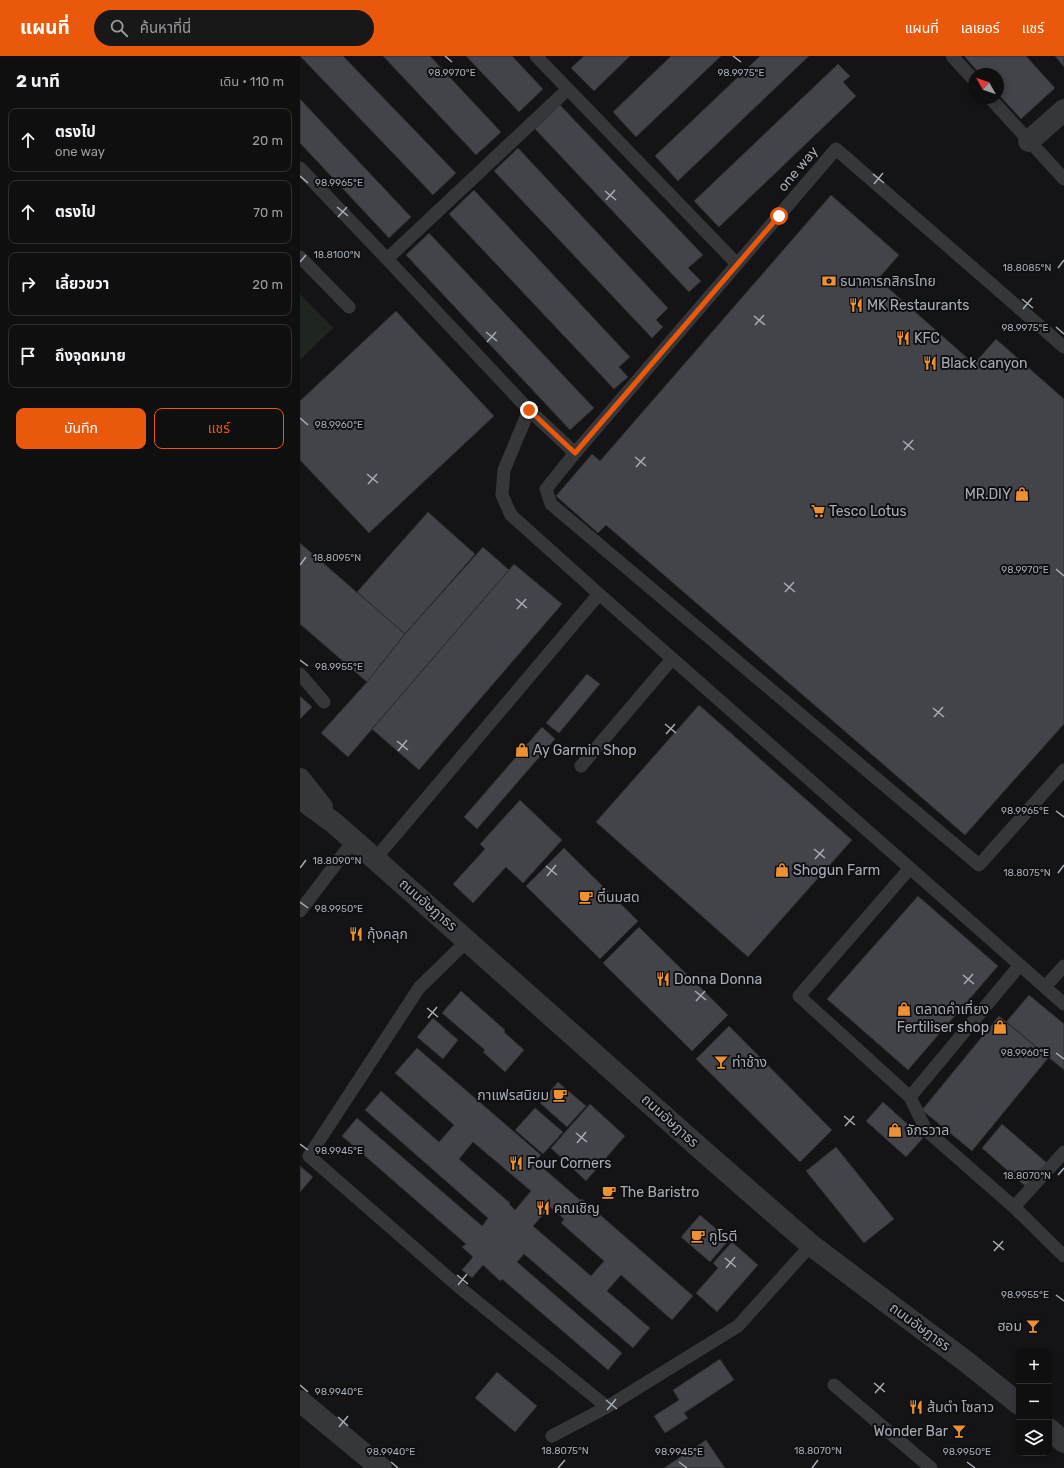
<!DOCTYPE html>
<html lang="th">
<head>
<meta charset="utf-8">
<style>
	body { margin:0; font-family:Rubik,"Noto Sans Thai",sans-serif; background:#181819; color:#f1f3f6 }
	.controls { position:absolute; right:12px; bottom:12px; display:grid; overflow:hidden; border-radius:8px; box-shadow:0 2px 6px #0003 }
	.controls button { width:36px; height:36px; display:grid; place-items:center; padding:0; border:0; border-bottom:1px solid #2f2f30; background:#0f0f10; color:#f1f3f6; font:20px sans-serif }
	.compass { position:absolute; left:668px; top:12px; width:36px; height:36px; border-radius:50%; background:#0f0f10; box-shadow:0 2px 6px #0003; rotate:310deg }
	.stop { position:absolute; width:12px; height:12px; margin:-9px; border:3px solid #ea580c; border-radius:50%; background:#fff }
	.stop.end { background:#ea580c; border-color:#fff; box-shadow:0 1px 4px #0008 }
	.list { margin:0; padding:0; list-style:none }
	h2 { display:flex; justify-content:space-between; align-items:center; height:52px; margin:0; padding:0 16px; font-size:17px }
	h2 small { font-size:13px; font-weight:400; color:#9b9c9f }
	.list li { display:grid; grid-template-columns:26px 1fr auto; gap:12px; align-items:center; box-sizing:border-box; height:64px; margin:0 8px 8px; padding:0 8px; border:1px solid #2f2f30; border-radius:8px }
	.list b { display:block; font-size:15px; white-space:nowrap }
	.list p { margin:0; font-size:13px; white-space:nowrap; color:#9b9c9f }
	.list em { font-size:13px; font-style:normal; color:#9b9c9f }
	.actions { display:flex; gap:8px; padding:12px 16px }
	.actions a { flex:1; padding:9px 0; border:1px solid #ea580c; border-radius:8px; text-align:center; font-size:14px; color:#ea580c }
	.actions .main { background:#ea580c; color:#fff }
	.icon { flex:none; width:22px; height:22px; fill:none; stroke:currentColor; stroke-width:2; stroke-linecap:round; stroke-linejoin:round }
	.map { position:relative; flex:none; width:764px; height:1412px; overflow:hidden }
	header { display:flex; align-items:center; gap:24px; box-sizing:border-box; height:56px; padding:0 20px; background:#ea580c; color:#fff }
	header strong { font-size:19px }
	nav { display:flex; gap:22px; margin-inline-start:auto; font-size:14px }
	.search { width:280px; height:36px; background:#181819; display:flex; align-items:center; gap:10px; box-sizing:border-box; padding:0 14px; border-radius:22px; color:#9b9c9f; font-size:15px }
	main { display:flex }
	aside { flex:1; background:#0f0f10 }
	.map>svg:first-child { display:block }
	.park { fill:#1e251e }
	.building { fill:#434449; stroke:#2e2e32; fill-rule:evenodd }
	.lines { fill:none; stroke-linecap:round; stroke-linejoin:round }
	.service { stroke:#35373a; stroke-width:13 }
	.minor { stroke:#35373a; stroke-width:22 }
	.tertiary { stroke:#35373a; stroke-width:22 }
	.route { stroke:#ea580c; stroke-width:5 }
	.ticks { fill:none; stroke:#a6adb6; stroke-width:1.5 }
	.labels { text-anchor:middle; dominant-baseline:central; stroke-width:4; stroke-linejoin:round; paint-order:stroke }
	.street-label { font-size:14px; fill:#a6adb6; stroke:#0f0f11 }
	.poi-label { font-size:14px; fill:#a6adb6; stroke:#0f0f11; text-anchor:start }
	.ticks-label { font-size:10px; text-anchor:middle; fill:#a6adb6; stroke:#0f0f11; stroke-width:4; stroke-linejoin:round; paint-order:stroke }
</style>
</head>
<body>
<header>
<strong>แผนที่</strong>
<div class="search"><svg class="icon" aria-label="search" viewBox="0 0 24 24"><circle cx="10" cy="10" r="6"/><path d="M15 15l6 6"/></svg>ค้นหาที่นี่</div>
<nav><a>แผนที่</a><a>เลเยอร์</a><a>แชร์</a></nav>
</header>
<main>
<aside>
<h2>2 นาที<small>เดิน · 110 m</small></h2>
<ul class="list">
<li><svg class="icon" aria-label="ahead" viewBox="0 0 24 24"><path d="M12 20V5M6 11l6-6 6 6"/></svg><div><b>ตรงไป</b><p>one way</p></div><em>20 m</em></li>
<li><svg class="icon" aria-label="ahead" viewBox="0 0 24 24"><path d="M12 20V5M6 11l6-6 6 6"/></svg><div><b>ตรงไป</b></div><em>70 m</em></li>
<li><svg class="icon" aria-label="right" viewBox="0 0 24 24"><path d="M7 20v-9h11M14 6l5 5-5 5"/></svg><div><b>เลี้ยวขวา</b></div><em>20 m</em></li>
<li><svg class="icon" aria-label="arrive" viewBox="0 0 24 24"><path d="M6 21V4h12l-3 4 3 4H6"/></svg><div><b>ถึงจุดหมาย</b></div></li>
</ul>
<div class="actions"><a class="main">บันทึก</a><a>แชร์</a></div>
</aside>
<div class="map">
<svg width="764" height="1412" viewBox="0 0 764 1412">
	<rect width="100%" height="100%" fill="#141416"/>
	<!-- park -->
	<path class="park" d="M 0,238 L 33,272 L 0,304 Z"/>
	<!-- building -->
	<path class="building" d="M 0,0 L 43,0 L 156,117 L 133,139 Z
		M 83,0 L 130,0 L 201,76 L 176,99 Z
		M 166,0 L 212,0 L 243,33 L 219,56 Z
		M 284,0 L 330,0 L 294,35 L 271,12 Z
		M 371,0 L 421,0 L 336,81 L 313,56 Z
		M 460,0 L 509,0 L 378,125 L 355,100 Z
		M 664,0 L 726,0 L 755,32 L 721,63 L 698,38 L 698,18 L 680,18 Z
		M 755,0 L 764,0 L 764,11 Z
		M 538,8 L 550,20 L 543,26 L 556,40 L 419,171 L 394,145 Z
		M 0,43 L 111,161 L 89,182 L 0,87 Z
		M 260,49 L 403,199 L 388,212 L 401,225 L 389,236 L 235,73 Z
		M 218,92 L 368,252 L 356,264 L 363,271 L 352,282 L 194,115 Z
		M 174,134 L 330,301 L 319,311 L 328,321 L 314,333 L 149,158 Z
		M 531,139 L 599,199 L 578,223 L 674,308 L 696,283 L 764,343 L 764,668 L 665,779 L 306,469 L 298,477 L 256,440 L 292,398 L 300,405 Z
		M 129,177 L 294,352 L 270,374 L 106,199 Z
		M 96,255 L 194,360 L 69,477 L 0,404 L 0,345 Z
		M 128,456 L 175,498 L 105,578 L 57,536 Z
		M 0,487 L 105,578 L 67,626 L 0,568 Z
		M 183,491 L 209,514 L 48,701 L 21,677 L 67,626 L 105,578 Z
		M 214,508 L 262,548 L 119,714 L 72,673 Z
		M 287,618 L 300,628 L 259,677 L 246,667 Z
		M 0,640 L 12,651 L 0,663 Z
		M 399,649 L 552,784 L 448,901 L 296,766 Z
		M 242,671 L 255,683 L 177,773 L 164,761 Z
		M 220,744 L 262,784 L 223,827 L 206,811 L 173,847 L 153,828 L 185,793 L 180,788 Z
		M 264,792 L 338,865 L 300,903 L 226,830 Z
		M 618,840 L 698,910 L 608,1014 L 527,943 Z
		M 339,871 L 428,959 L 392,995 L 303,907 Z
		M 161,935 L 205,974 L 204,976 L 224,994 L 205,1016 L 183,996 L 185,994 L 142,957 Z
		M 729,939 L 764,968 L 764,1014 L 706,966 Z
		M 699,960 L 749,1001 L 672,1095 L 622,1054 Z
		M 133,962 L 158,984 L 143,1003 L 117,981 Z
		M 429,970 L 532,1074 L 500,1106 L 396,1003 Z
		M 117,992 L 241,1099 L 235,1105 L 280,1144 L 282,1143 L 393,1240 L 372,1264 L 321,1219 L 307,1235 L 350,1272 L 333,1292 L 224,1198 L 217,1206 L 322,1297 L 308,1314 L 202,1223 L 200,1225 L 183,1209 L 172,1222 L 162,1214 L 173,1201 L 162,1191 L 166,1188 L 42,1080 L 57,1062 L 182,1170 L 188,1162 L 65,1054 L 81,1035 L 139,1086 L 154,1069 L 95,1017 ZM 173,1086 L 231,1135 L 215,1154 L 209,1148 L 210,1147 L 159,1103 ZM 250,1151 L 264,1163 L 261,1167 L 304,1205 L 291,1220 L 233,1170 Z
		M 258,1026 L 286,1050 L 267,1071 L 240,1047 Z
		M 583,1046 L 623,1082 L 606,1101 L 566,1065 Z
		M 290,1048 L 325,1080 L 286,1125 L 251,1092 Z
		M 235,1052 L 263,1076 L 243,1098 L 215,1074 Z
		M 702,1068 L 747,1107 L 725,1130 L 682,1092 Z
		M 536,1091 L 594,1163 L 564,1187 L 506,1115 Z
		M 0,1110 L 13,1121 L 0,1136 Z
		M 400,1159 L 429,1184 L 410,1206 L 381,1181 Z
		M 432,1186 L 458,1209 L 417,1256 L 396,1237 L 418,1212 L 413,1207 Z
		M 420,1303 L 434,1324 L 384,1357 L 388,1362 L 365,1377 L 354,1360 L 379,1344 L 373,1334 Z
		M 197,1316 L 237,1350 L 215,1376 L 175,1342 Z
		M 406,1384 L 425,1412 L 364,1412 Z"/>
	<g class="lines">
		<!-- service -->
		<path class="service" d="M 236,0 L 437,208
			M 652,0 L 674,24
			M 690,42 L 764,123
			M 0,112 L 87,203 L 229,354 L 275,397 L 246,433 L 251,448 L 679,809 L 764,714
			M 0,201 L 49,251
			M 87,203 L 268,33
			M 229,354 L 204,414 L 202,439 L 211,459 L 299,538 L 764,948
			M 275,397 L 536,93 L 764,291
			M 0,618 L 24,646
			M 281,710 L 372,603
			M 75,803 L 299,538
			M 610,812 L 499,940 L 610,1041 L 626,1074 L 714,1151 L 764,1200
			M 0,855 L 54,784
			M 168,884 L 119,932 L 9,1100 L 159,1231 L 307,1351 L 438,1270 L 511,1189
			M 745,931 L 764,910
			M 610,1041 L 720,909
			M 714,1151 L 764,1096
			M 534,1329 L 631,1412
			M 252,1380 L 307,1351"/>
		<!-- minor -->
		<path class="minor" d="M 729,85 L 764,54
			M 0,1345 L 81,1412"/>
		<!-- tertiary -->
		<path class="tertiary" d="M 0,723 L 22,751
			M 0,742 L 34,767 L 75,803 L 402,1094 L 511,1189 L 597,1254 L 664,1304 L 719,1348
			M 749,1373 L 764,1386"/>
	</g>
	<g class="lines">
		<!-- route -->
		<path class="route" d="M 229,354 L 275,397 L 479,160"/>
	</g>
	<!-- ticks -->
	<path class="ticks" d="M 145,0 L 152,6M 433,0 L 441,6M 573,118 L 584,127M 0,120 L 8,127M 574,128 L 583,117M 305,135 L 316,144M 306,144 L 315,134M 37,151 L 48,160M 38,161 L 47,151M 0,206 L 6,199M 758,212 L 764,204M 722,243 L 733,252M 723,253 L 732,242M 454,260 L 465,269M 455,269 L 464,259M 756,271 L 764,278M 186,276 L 197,285M 187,286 L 196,276M 0,362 L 8,369M 603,385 L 614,394M 604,394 L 613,384M 335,401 L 346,410M 336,411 L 345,401M 67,418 L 78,427M 68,428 L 77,418M 0,509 L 6,501M 756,513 L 764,520M 484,527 L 495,536M 485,536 L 494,526M 216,543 L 227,552M 217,553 L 226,543M 0,604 L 8,610M 633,652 L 644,661M 634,661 L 643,651M 365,668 L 376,677M 366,678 L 375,668M 97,685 L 108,694M 98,695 L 107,684M 756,755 L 764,761M 514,793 L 525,802M 515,803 L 524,793M 246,810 L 257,819M 0,812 L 6,804M 758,817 L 764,809M 247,820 L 256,809M 0,846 L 8,852M 663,919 L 674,928M 664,928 L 673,918M 395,935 L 406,944M 396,945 L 405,935M 127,952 L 138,961M 128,962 L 137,951M 756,997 L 764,1003M 544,1060 L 555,1069M 545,1070 L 554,1060M 276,1077 L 287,1086M 277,1087 L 286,1076M 0,1088 L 8,1094M 758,1119 L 764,1112M 693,1185 L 704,1194M 694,1195 L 703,1185M 425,1202 L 436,1211M 426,1212 L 435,1201M 157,1219 L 168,1228M 158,1229 L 167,1218M 756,1239 L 764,1245M 574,1327 L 585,1336M 0,1329 L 8,1336M 575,1337 L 584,1327M 306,1344 L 317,1353M 307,1354 L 316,1343M 38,1361 L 48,1370M 39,1371 L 48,1360M 91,1406 L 98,1412M 379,1406 L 387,1412M 667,1406 L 675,1412M 258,1412 L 265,1404M 512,1412 L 518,1404"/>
	<!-- icons -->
	<defs>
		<symbol id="bank-bare" viewBox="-9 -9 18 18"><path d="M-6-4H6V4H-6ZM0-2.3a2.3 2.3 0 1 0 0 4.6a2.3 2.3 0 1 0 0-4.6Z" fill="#ee9133" stroke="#0f0f11" stroke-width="2.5" paint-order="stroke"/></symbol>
		<symbol id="restaurant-bare" viewBox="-9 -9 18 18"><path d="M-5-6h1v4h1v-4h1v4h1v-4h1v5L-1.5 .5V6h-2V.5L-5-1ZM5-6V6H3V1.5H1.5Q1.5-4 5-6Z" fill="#ee9133" stroke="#0f0f11" stroke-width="2.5" paint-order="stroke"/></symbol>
		<symbol id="shop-bare" viewBox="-9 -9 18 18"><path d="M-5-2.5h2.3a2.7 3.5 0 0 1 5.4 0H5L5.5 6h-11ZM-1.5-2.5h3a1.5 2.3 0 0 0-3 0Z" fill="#ee9133" stroke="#0f0f11" stroke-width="2.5" paint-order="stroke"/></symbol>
		<symbol id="supermarket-bare" viewBox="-9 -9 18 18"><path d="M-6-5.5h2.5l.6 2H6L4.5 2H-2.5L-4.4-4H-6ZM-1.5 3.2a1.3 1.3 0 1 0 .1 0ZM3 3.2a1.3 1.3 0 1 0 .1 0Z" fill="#ee9133" stroke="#0f0f11" stroke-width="2.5" paint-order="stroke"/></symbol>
		<symbol id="cafe-bare" viewBox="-9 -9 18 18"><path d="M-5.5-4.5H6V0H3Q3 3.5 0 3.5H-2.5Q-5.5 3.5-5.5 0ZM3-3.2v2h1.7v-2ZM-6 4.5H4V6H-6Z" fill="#ee9133" stroke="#0f0f11" stroke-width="2.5" paint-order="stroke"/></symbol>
		<symbol id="bar-bare" viewBox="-9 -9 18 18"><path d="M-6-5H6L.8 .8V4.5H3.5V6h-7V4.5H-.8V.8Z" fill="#ee9133" stroke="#0f0f11" stroke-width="2.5" paint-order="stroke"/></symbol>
	</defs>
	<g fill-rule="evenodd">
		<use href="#bank-bare" x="519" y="215" width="20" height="20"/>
		<use href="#restaurant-bare" x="546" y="239" width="20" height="20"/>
		<use href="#restaurant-bare" x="593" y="272" width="20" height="20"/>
		<use href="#restaurant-bare" x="620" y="297" width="20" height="20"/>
		<use href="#shop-bare" x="712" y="428" width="20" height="20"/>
		<use href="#supermarket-bare" x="508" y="445" width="20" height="20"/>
		<use href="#shop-bare" x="212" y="684" width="20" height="20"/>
		<use href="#shop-bare" x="472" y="804" width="20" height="20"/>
		<use href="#cafe-bare" x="276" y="831" width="20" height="20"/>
		<use href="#restaurant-bare" x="46" y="868" width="20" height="20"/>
		<use href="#restaurant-bare" x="353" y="913" width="20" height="20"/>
		<use href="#shop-bare" x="594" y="943" width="20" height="20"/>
		<use href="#shop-bare" x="690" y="961" width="20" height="20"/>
		<use href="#bar-bare" x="411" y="996" width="20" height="20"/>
		<use href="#cafe-bare" x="250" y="1029" width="20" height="20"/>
		<use href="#shop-bare" x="585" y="1064" width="20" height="20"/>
		<use href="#restaurant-bare" x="206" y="1097" width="20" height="20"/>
		<use href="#cafe-bare" x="299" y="1126" width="20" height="20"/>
		<use href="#restaurant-bare" x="233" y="1142" width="20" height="20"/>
		<use href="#cafe-bare" x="388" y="1170" width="20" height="20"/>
		<use href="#bar-bare" x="723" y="1260" width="20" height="20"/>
		<use href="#restaurant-bare" x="606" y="1341" width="20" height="20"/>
		<use href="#bar-bare" x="649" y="1365" width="20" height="20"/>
	</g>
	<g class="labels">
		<!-- street labels -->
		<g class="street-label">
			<text transform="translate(498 113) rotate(-50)">one way</text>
			<text transform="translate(128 849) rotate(41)">ถนนอัษฎาธร</text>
			<text transform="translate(370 1065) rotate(42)">ถนนอัษฎาธร</text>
			<text transform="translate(620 1271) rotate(36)">ถนนอัษฎาธร</text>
		</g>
		<!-- poi labels -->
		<g class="poi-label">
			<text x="540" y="225">ธนาคารกสิกรไทย</text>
			<text x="567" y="249">MK Restaurants</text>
			<text x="614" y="282">KFC</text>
			<text x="641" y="307">Black canyon</text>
			<text x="711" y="438" text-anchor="end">MR.DIY</text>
			<text x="529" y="455">Tesco Lotus</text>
			<text x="233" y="694">Ay Garmin Shop</text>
			<text x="493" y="814">Shogun Farm</text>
			<text x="297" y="841">ตี๋นมสด</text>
			<text x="67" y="878">กุ้งคลุก</text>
			<text x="374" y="923">Donna Donna</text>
			<text x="615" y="953">ตลาดคำเที่ยง</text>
			<text x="689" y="971" text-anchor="end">Fertiliser shop</text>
			<text x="432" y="1006">ท่าช้าง</text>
			<text x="249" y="1039" text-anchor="end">กาแฟรสนิยม</text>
			<text x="606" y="1074">จักรวาล</text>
			<text x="227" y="1107">Four Corners</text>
			<text x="320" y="1136">The Baristro</text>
			<text x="254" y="1152">คณเชิญ</text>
			<text x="409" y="1180">กูโรตี</text>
			<text x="722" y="1270" text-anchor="end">ฮอม</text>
			<text x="627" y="1351">ส้มตำ โซลาว</text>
			<text x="648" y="1375" text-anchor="end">Wonder Bar</text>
		</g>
	</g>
	<g class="ticks-label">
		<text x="152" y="20">98.9970°E</text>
		<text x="441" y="20">98.9975°E</text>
		<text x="39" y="130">98.9965°E</text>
		<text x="37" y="202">18.8100°N</text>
		<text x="727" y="215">18.8085°N</text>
		<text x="725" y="275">98.9975°E</text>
		<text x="39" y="372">98.9960°E</text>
		<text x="37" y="505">18.8095°N</text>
		<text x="725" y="517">98.9970°E</text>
		<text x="39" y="614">98.9955°E</text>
		<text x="725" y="758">98.9965°E</text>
		<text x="37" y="808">18.8090°N</text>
		<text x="727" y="820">18.8075°N</text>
		<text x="39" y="856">98.9950°E</text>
		<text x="725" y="1000">98.9960°E</text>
		<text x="39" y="1098">98.9945°E</text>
		<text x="727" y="1123">18.8070°N</text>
		<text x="725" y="1242">98.9955°E</text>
		<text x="39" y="1339">98.9940°E</text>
		<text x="265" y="1398">18.8075°N</text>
		<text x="518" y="1398">18.8070°N</text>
		<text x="91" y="1399">98.9940°E</text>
		<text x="379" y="1399">98.9945°E</text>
		<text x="667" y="1399">98.9950°E</text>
	</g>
</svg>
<div class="controls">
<button>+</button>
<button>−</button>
<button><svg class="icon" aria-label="layers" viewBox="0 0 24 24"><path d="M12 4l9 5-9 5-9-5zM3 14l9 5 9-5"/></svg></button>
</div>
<svg class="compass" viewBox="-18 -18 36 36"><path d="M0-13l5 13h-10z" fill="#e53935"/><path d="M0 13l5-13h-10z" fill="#9b9c9f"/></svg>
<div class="stop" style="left:479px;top:160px"></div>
<div class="stop end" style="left:229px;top:354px"></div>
</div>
</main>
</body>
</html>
